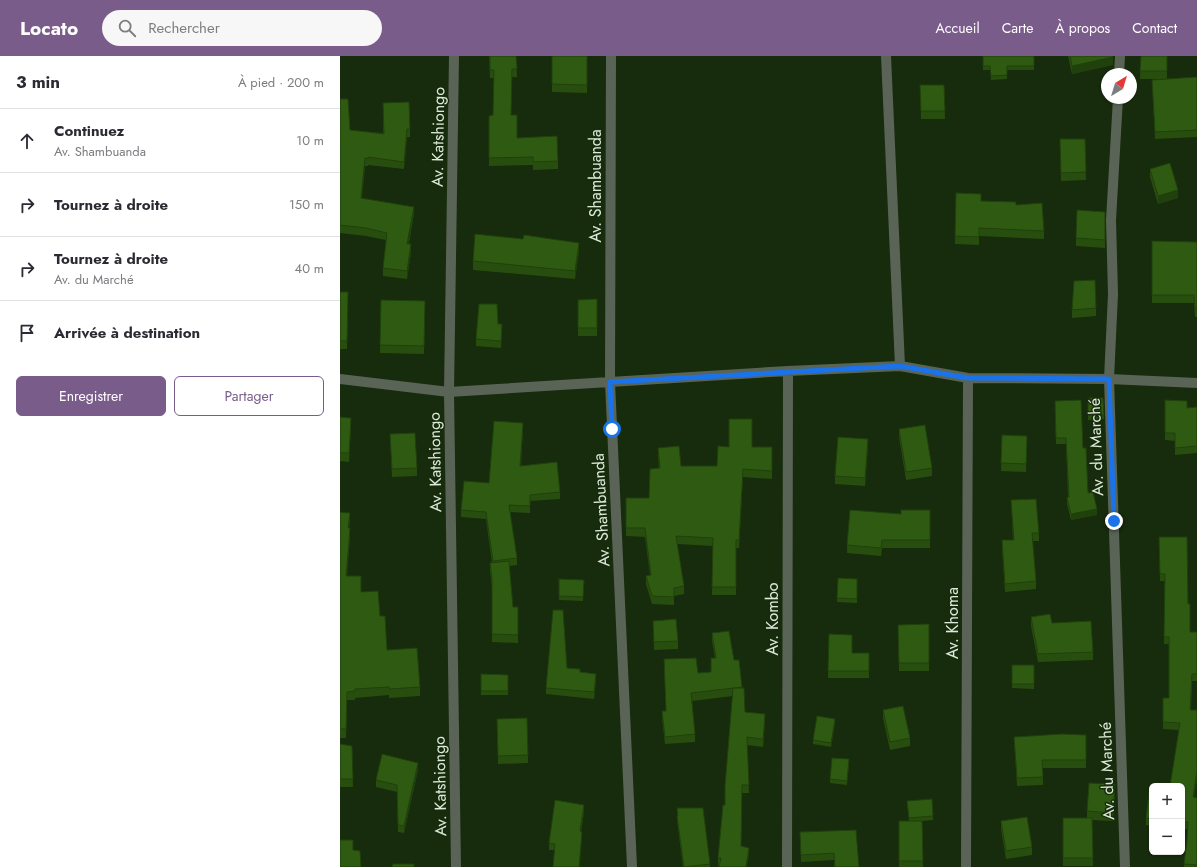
<!DOCTYPE html>
<html lang="fr">
<head>
<meta charset="utf-8">
<style>
	body { margin:0; font-family:Jost,sans-serif; background:#f7f7f7; color:#2b2b33 }
	.controls { position:absolute; right:12px; bottom:12px; display:grid; overflow:hidden; border-radius:6px; box-shadow:0 1px 3px #0004 }
	.controls button { width:36px; height:36px; display:grid; place-items:center; padding:0; border:0; border-bottom:1px solid #e1e1e2; background:#fff; color:#2b2b33; font:20px sans-serif }
	.compass { position:absolute; left:761px; top:12px; width:36px; height:36px; border-radius:50%; background:#fff; box-shadow:0 1px 3px #0004; rotate:38deg }
	.stop { position:absolute; width:12px; height:12px; margin:-9px; border:3px solid #1a73e8; border-radius:50%; background:#fff }
	.stop.end { background:#1a73e8; border-color:#fff; box-shadow:0 1px 4px #0008 }
	.list { margin:0; padding:0; list-style:none }
	h2 { display:flex; justify-content:space-between; align-items:center; height:52px; margin:0; padding:0 16px; font-size:17px }
	h2 small { font-size:13px; font-weight:400; color:#7c7c81 }
	.list li { display:grid; grid-template-columns:26px 1fr auto; gap:12px; align-items:center; box-sizing:border-box; height:64px; padding:0 16px; border-top:1px solid #e1e1e2 }
	.list b { display:block; font-size:15px; white-space:nowrap }
	.list p { margin:0; font-size:13px; white-space:nowrap; color:#7c7c81 }
	.list em { font-size:13px; font-style:normal; color:#7c7c81 }
	.actions { display:flex; gap:8px; padding:12px 16px }
	.actions a { flex:1; padding:9px 0; border:1px solid #7a5c8a; border-radius:6px; text-align:center; font-size:14px; color:#7a5c8a }
	.actions .main { background:#7a5c8a; color:#fff }
	.icon { flex:none; width:22px; height:22px; fill:none; stroke:currentColor; stroke-width:2; stroke-linecap:round; stroke-linejoin:round }
	.map { position:relative; flex:none; width:857px; height:811px; overflow:hidden }
	header { display:flex; align-items:center; gap:24px; box-sizing:border-box; height:56px; padding:0 20px; background:#7a5c8a; color:#fff }
	header strong { font-size:19px }
	nav { display:flex; gap:22px; margin-inline-start:auto; font-size:14px }
	.search { width:280px; height:36px; background:#f7f7f7; display:flex; align-items:center; gap:10px; box-sizing:border-box; padding:0 14px; border-radius:22px; color:#7c7c81; font-size:15px }
	main { display:flex }
	aside { flex:1; background:#fff }
	.map>svg:first-child { display:block }
	.lines { fill:none; stroke-linecap:round; stroke-linejoin:round }
	.minor { stroke:#5a6456; stroke-width:10 }
	.wall { fill:#284e0f }
	.shaded-wall { fill:#20400c }
	.building { fill:#2e5b11; stroke:#20400c }
	.route { stroke:#1a73e8; stroke-width:5 }
	.labels { text-anchor:middle; dominant-baseline:central; stroke-width:3; stroke-linejoin:round; paint-order:stroke }
	.street-label { font-size:16px; fill:#ddead8; stroke:#172b0d }
</style>
</head>
<body>
<header>
<strong>Locato</strong>
<div class="search"><svg class="icon" aria-label="search" viewBox="0 0 24 24"><circle cx="10" cy="10" r="6"/><path d="M15 15l6 6"/></svg>Rechercher</div>
<nav><a>Accueil</a><a>Carte</a><a>À propos</a><a>Contact</a></nav>
</header>
<main>
<aside>
<h2>3 min<small>À pied · 200 m</small></h2>
<ul class="list">
<li><svg class="icon" aria-label="ahead" viewBox="0 0 24 24"><path d="M12 20V5M6 11l6-6 6 6"/></svg><div><b>Continuez</b><p>Av. Shambuanda</p></div><em>10 m</em></li>
<li><svg class="icon" aria-label="right" viewBox="0 0 24 24"><path d="M7 20v-9h11M14 6l5 5-5 5"/></svg><div><b>Tournez à droite</b></div><em>150 m</em></li>
<li><svg class="icon" aria-label="right" viewBox="0 0 24 24"><path d="M7 20v-9h11M14 6l5 5-5 5"/></svg><div><b>Tournez à droite</b><p>Av. du Marché</p></div><em>40 m</em></li>
<li><svg class="icon" aria-label="arrive" viewBox="0 0 24 24"><path d="M6 21V4h12l-3 4 3 4H6"/></svg><div><b>Arrivée à destination</b></div></li>
</ul>
<div class="actions"><a class="main">Enregistrer</a><a>Partager</a></div>
</aside>
<div class="map">
<svg width="857" height="811" viewBox="0 0 857 811">
	<rect width="100%" height="100%" fill="#172b0d"/>
	<g class="lines">
		<!-- minor -->
		<path class="minor" d="M 114,0 L 109,336 L 116,811
			M 271,0 L 270,326 L 292,811
			M 546,0 L 560,310
			M 779,18 L 780,0
			M 778,42 L 771,164 L 773,238 L 769,323 L 785,811
			M 0,323 L 109,336 L 448,315 L 560,310 L 628,322 L 769,323 L 857,327
			M 447,811 L 448,315
			M 626,811 L 628,322"/>
	</g>
	<!-- wall -->
	<path class="wall" d="M 149,0 L 176,0 L 177,21 L 172,21 L 171,59 L 177,82 L 218,105 L 218,113 L 193,114 L 193,109 L 149,110 L 149,60 L 153,59 L 154,22 L 150,22 Z
		M 212,0 L 247,0 L 247,37 L 212,36 Z
		M 643,0 L 694,0 L 694,14 L 667,14 L 667,23 L 651,24 L 650,14 L 643,14 Z
		M 728,0 L 773,0 L 773,9 L 732,18 Z
		M 801,0 L 827,0 L 827,23 L 800,23 Z
		M 857,21 L 857,81 L 815,83 L 812,24 Z
		M 580,29 L 604,29 L 605,63 L 581,63 Z
		M 0,43 L 10,74 L 43,77 L 43,55 L 70,73 L 70,81 L 67,81 L 64,113 L 28,109 L 28,110 L 25,110 L 22,142 L 74,158 L 69,188 L 71,196 L 67,223 L 43,220 L 43,212 L 46,184 L 26,180 L 0,177 Z
		M 720,83 L 745,83 L 746,124 L 721,125 Z
		M 810,113 L 838,142 L 818,148 L 810,121 Z
		M 641,145 L 676,149 L 704,175 L 704,183 L 639,180 L 639,189 L 615,188 L 615,180 Z
		M 765,156 L 765,192 L 736,190 L 736,182 Z
		M 812,185 L 857,186 L 857,261 L 855,261 L 854,247 L 812,247 Z
		M 239,195 L 235,223 L 133,214 L 133,205 Z
		M 0,236 L 8,236 L 7,293 L 0,293 Z
		M 257,243 L 257,280 L 238,280 L 238,244 Z
		M 41,244 L 85,245 L 84,298 L 40,297 Z
		M 756,252 L 756,260 L 732,262 L 732,254 Z
		M 158,268 L 162,274 L 161,292 L 136,290 L 136,283 Z
		M 748,342 L 763,342 L 764,363 L 748,364 Z
		M 825,344 L 847,352 L 857,351 L 857,397 L 835,399 L 835,385 L 825,384 Z
		M 715,351 L 743,392 L 748,437 L 757,459 L 731,464 L 727,448 L 727,442 L 728,441 L 726,388 L 716,388 Z
		M 0,361 L 11,370 L 9,406 L 0,405 Z
		M 559,373 L 592,412 L 592,420 L 566,424 L 559,381 Z
		M 183,374 L 181,410 L 220,436 L 220,443 L 190,445 L 190,457 L 170,456 L 177,502 L 177,509 L 169,510 L 173,551 L 178,551 L 178,587 L 152,586 L 152,531 L 150,515 L 150,507 L 152,507 L 146,463 L 121,461 L 121,454 L 149,427 Z
		M 50,378 L 77,412 L 77,420 L 52,421 Z
		M 662,379 L 687,380 L 686,416 L 661,415 Z
		M 412,391 L 432,391 L 432,423 L 403,421 L 399,492 L 396,492 L 396,539 L 372,539 L 373,490 L 337,488 L 344,530 L 344,538 L 334,540 L 334,549 L 312,548 L 306,528 L 306,520 L 310,519 L 305,481 L 286,480 L 286,442 L 309,442 L 319,412 L 318,400 L 318,392 L 341,410 L 377,410 Z
		M 528,391 L 525,430 L 495,428 L 495,420 Z
		M 671,444 L 699,477 L 699,485 L 692,485 L 696,525 L 696,533 L 665,536 L 662,492 L 662,484 L 673,484 Z
		M 590,454 L 590,492 L 542,492 L 541,500 L 507,497 L 507,489 L 561,458 Z
		M 0,456 L 10,465 L 9,472 L 10,481 L 7,520 L 21,536 L 40,560 L 47,594 L 80,631 L 80,640 L 49,642 L 49,639 L 15,642 L 15,644 L 7,644 L 6,682 L 0,682 Z
		M 819,481 L 848,548 L 850,576 L 857,576 L 857,625 L 852,625 L 851,654 L 857,654 L 857,723 L 854,741 L 857,742 L 857,811 L 844,811 L 847,784 L 848,773 L 842,773 L 842,730 L 839,674 L 823,673 L 823,666 L 829,642 L 829,588 L 824,588 L 825,525 L 820,525 Z
		M 498,522 L 517,523 L 517,547 L 497,546 Z
		M 219,523 L 244,524 L 243,545 L 219,544 Z
		M 691,561 L 712,567 L 753,596 L 753,604 L 698,606 L 691,570 Z
		M 313,565 L 338,585 L 338,593 L 314,594 Z
		M 589,568 L 589,615 L 559,615 L 558,569 Z
		M 372,577 L 394,604 L 399,604 L 405,656 L 425,666 L 423,691 L 407,689 L 409,737 L 402,737 L 401,790 L 409,800 L 378,810 L 378,802 L 385,749 L 385,730 L 393,640 L 352,645 L 355,678 L 355,686 L 325,688 L 322,662 L 322,655 L 326,655 L 358,617 L 371,616 L 375,602 L 372,585 Z
		M 489,578 L 512,597 L 529,597 L 529,622 L 488,622 Z
		M 672,609 L 694,609 L 694,633 L 672,632 Z
		M 227,612 L 240,616 L 256,624 L 254,643 L 206,638 L 206,632 Z
		M 141,618 L 168,619 L 168,639 L 141,639 Z
		M 543,654 L 570,682 L 570,690 L 550,694 L 543,662 Z
		M 157,663 L 188,699 L 188,707 L 158,708 Z
		M 495,667 L 491,691 L 473,688 L 473,684 Z
		M 746,679 L 746,712 L 703,712 L 703,729 L 677,730 L 674,681 Z
		M 0,688 L 12,690 L 13,731 L 0,731 Z
		M 509,708 L 507,729 L 490,727 L 490,723 Z
		M 78,714 L 64,777 L 58,776 L 57,736 L 36,731 L 36,724 Z
		M 775,736 L 773,765 L 752,764 L 753,810 L 723,810 L 723,762 L 747,762 L 747,755 Z
		M 812,736 L 812,770 L 806,769 L 806,762 Z
		M 567,745 L 593,760 L 593,764 L 582,765 L 583,811 L 559,811 L 559,765 L 569,765 Z
		M 337,752 L 370,808 L 370,811 L 343,811 L 337,764 Z
		M 244,756 L 241,776 L 242,782 L 214,794 L 209,794 L 209,787 Z
		M 661,765 L 692,791 L 692,799 L 666,803 L 661,773 Z
		M 460,776 L 519,811 L 494,811 L 494,804 L 461,806 Z"/>
	<!-- shaded-wall -->
	<path class="shaded-wall" d="M 773,1 L 773,9 L 732,18 L 732,10 Z
		M 67,73 L 67,81 L 64,113 L 64,106 Z
		M 25,102 L 25,110 L 21,149 L 21,142 Z
		M 838,134 L 838,142 L 818,148 L 818,140 Z
		M 74,151 L 74,158 L 67,196 L 67,188 Z
		M 239,187 L 239,195 L 235,223 L 235,215 Z
		M 71,188 L 71,196 L 67,223 L 67,215 Z
		M 11,362 L 11,370 L 9,406 L 9,397 Z
		M 183,367 L 183,374 L 180,417 L 180,410 Z
		M 528,383 L 528,391 L 525,430 L 525,422 Z
		M 403,413 L 403,421 L 399,492 L 399,484 Z
		M 757,453 L 757,459 L 731,464 L 731,458 Z
		M 10,457 L 10,465 L 8,480 L 8,472 Z
		M 10,472 L 10,481 L 6,528 L 6,520 Z
		M 256,618 L 256,624 L 254,643 L 254,636 Z
		M 425,658 L 425,666 L 423,691 L 423,683 Z
		M 495,663 L 495,667 L 491,691 L 491,687 Z
		M 78,707 L 78,714 L 64,777 L 64,770 Z
		M 857,715 L 857,723 L 853,748 L 853,741 Z
		M 244,749 L 244,756 L 240,782 L 240,775 Z
		M 242,776 L 242,782 L 240,811 L 239,811 Z
		M 409,792 L 409,800 L 407,811 L 406,811 Z"/>
	<!-- building -->
	<path class="building" d="M 150,0 L 176,0 L 177,13 L 172,13 L 171,59 L 177,59 L 177,82 L 217,80 L 218,105 L 193,106 L 193,101 L 149,102 L 149,60 L 153,59 L 154,14 L 150,14 Z
		M 212,0 L 247,0 L 247,29 L 212,28 Z
		M 643,0 L 694,0 L 694,10 L 667,10 L 667,19 L 651,20 L 650,10 L 643,10 Z
		M 730,0 L 773,0 L 773,1 L 732,10 Z
		M 801,0 L 827,0 L 827,15 L 800,15 Z
		M 857,21 L 857,74 L 815,76 L 812,24 Z
		M 580,29 L 604,29 L 605,55 L 581,55 Z
		M 0,43 L 8,43 L 10,74 L 44,78 L 43,47 L 69,46 L 70,73 L 67,73 L 64,106 L 28,101 L 28,103 L 25,102 L 21,142 L 74,151 L 67,188 L 71,188 L 67,215 L 43,212 L 47,177 L 26,172 L 0,169 Z
		M 720,83 L 745,83 L 746,116 L 721,117 Z
		M 830,107 L 838,134 L 818,140 L 810,113 Z
		M 616,137 L 641,138 L 641,145 L 676,146 L 676,149 L 702,147 L 704,175 L 639,172 L 639,181 L 615,180 Z
		M 737,154 L 765,156 L 765,184 L 736,182 Z
		M 135,178 L 183,183 L 184,179 L 239,187 L 235,215 L 133,205 Z
		M 812,185 L 857,186 L 857,253 L 855,253 L 854,239 L 812,239 Z
		M 755,224 L 756,252 L 732,254 L 734,225 Z
		M 0,236 L 8,236 L 7,285 L 0,285 Z
		M 257,243 L 257,272 L 238,272 L 238,244 Z
		M 41,244 L 85,245 L 84,290 L 40,289 Z
		M 139,248 L 157,248 L 158,268 L 162,268 L 161,285 L 136,283 Z
		M 748,342 L 763,342 L 764,359 L 748,359 Z
		M 741,344 L 743,392 L 746,392 L 748,437 L 753,436 L 757,453 L 731,458 L 727,442 L 729,441 L 726,382 L 716,382 L 715,345 Z
		M 825,344 L 847,345 L 847,352 L 857,351 L 857,390 L 835,392 L 835,377 L 825,377 Z
		M 0,361 L 11,362 L 9,397 L 0,397 Z
		M 389,363 L 412,363 L 412,391 L 432,391 L 432,415 L 403,413 L 399,484 L 396,484 L 396,531 L 372,531 L 373,482 L 336,480 L 344,530 L 334,532 L 334,541 L 312,540 L 306,520 L 311,519 L 305,472 L 286,472 L 286,442 L 309,442 L 310,413 L 320,412 L 318,392 L 339,390 L 341,410 L 377,410 L 378,390 L 389,391 Z
		M 154,365 L 183,367 L 180,410 L 217,406 L 220,436 L 190,439 L 190,450 L 169,449 L 177,502 L 153,505 L 146,456 L 121,454 L 124,425 L 149,427 Z
		M 585,369 L 592,412 L 566,416 L 559,373 Z
		M 75,377 L 77,412 L 52,413 L 50,378 Z
		M 662,379 L 687,380 L 686,408 L 661,407 Z
		M 498,381 L 528,383 L 525,422 L 495,420 Z
		M 696,443 L 699,477 L 692,477 L 696,525 L 665,528 L 662,484 L 674,484 L 671,444 Z
		M 510,454 L 561,458 L 561,454 L 590,454 L 590,484 L 542,484 L 541,492 L 507,489 Z
		M 0,456 L 10,457 L 8,472 L 10,472 L 6,520 L 21,520 L 21,536 L 38,535 L 40,560 L 45,560 L 47,594 L 77,592 L 80,631 L 49,633 L 49,631 L 15,633 L 15,635 L 7,636 L 6,673 L 0,673 Z
		M 819,481 L 847,481 L 848,548 L 850,548 L 850,576 L 857,576 L 857,618 L 852,618 L 850,654 L 857,654 L 857,715 L 853,741 L 857,742 L 857,809 L 844,808 L 847,784 L 848,766 L 842,766 L 842,730 L 830,730 L 840,667 L 823,666 L 823,642 L 829,642 L 829,581 L 824,581 L 825,518 L 820,518 Z
		M 169,505 L 173,551 L 178,551 L 178,579 L 152,578 L 152,523 L 150,507 Z
		M 498,522 L 517,523 L 517,543 L 497,542 Z
		M 219,523 L 244,524 L 243,541 L 219,540 Z
		M 213,554 L 223,554 L 227,612 L 240,613 L 240,616 L 256,618 L 254,636 L 206,632 Z
		M 710,558 L 712,567 L 751,565 L 753,596 L 698,598 L 691,561 Z
		M 336,563 L 338,585 L 314,586 L 313,565 Z
		M 589,568 L 589,607 L 559,607 L 558,569 Z
		M 389,575 L 394,604 L 399,604 L 402,631 L 351,637 L 355,678 L 325,681 L 322,655 L 326,655 L 324,603 L 356,602 L 358,617 L 371,616 L 371,602 L 376,602 L 372,577 Z
		M 489,578 L 512,579 L 512,597 L 529,597 L 529,615 L 488,615 Z
		M 672,609 L 694,609 L 694,628 L 672,628 Z
		M 141,618 L 168,619 L 168,635 L 141,635 Z
		M 393,632 L 404,632 L 405,656 L 425,658 L 423,683 L 407,681 L 409,729 L 402,729 L 401,790 L 409,792 L 406,811 L 379,811 L 381,802 L 378,802 L 383,749 L 385,749 L 385,730 Z
		M 563,650 L 570,682 L 550,686 L 543,654 Z
		M 477,660 L 495,663 L 491,687 L 473,684 Z
		M 187,662 L 188,699 L 158,700 L 157,663 Z
		M 722,678 L 746,679 L 746,704 L 702,704 L 703,721 L 677,722 L 674,681 Z
		M 0,688 L 12,690 L 13,723 L 0,723 Z
		M 42,698 L 78,707 L 64,770 L 58,769 L 57,729 L 36,724 Z
		M 492,702 L 509,703 L 507,725 L 490,723 Z
		M 749,727 L 775,728 L 773,757 L 747,755 Z
		M 809,736 L 812,736 L 812,763 L 806,762 Z
		M 592,743 L 593,760 L 569,762 L 567,745 Z
		M 215,744 L 244,749 L 240,775 L 242,776 L 239,811 L 213,811 L 215,788 L 209,787 Z
		M 337,752 L 363,752 L 370,808 L 344,811 L 337,760 L 338,760 Z
		M 687,761 L 692,791 L 666,795 L 661,765 Z
		M 723,762 L 752,762 L 753,802 L 723,802 Z
		M 559,765 L 582,765 L 583,805 L 559,805 Z
		M 516,774 L 519,811 L 495,811 L 494,797 L 461,799 L 460,776 Z
		M 0,784 L 13,784 L 13,794 L 20,795 L 21,811 L 0,811 Z
		M 53,808 L 74,808 L 74,811 L 52,811 Z"/>
	<g class="lines">
		<!-- route -->
		<path class="route" d="M 272,373 L 270,326 L 560,310 L 628,322 L 769,323 L 774,465"/>
	</g>
	<g class="labels">
		<!-- street labels -->
		<g class="street-label">
			<text transform="translate(98 81) rotate(-89)">Av. Katshiongo</text>
			<text transform="translate(255 130) rotate(-90)">Av. Shambuanda</text>
			<text transform="translate(756 391) rotate(-92)">Av. du Marché</text>
			<text transform="translate(95 406) rotate(-91)">Av. Katshiongo</text>
			<text transform="translate(261 454) rotate(-93)">Av. Shambuanda</text>
			<text transform="translate(432 563) rotate(-90)">Av. Kombo</text>
			<text transform="translate(612 567) rotate(-90)">Av. Khoma</text>
			<text transform="translate(767 715) rotate(-92)">Av. du Marché</text>
			<text transform="translate(100 730) rotate(-91)">Av. Katshiongo</text>
		</g>
	</g>
</svg>
<div class="controls">
<button>+</button>
<button>−</button>
</div>
<svg class="compass" viewBox="-18 -18 36 36"><path d="M0-13l5 13h-10z" fill="#e53935"/><path d="M0 13l5-13h-10z" fill="#7c7c81"/></svg>
<div class="stop" style="left:272px;top:373px"></div>
<div class="stop end" style="left:774px;top:465px"></div>
</div>
</main>
</body>
</html>
